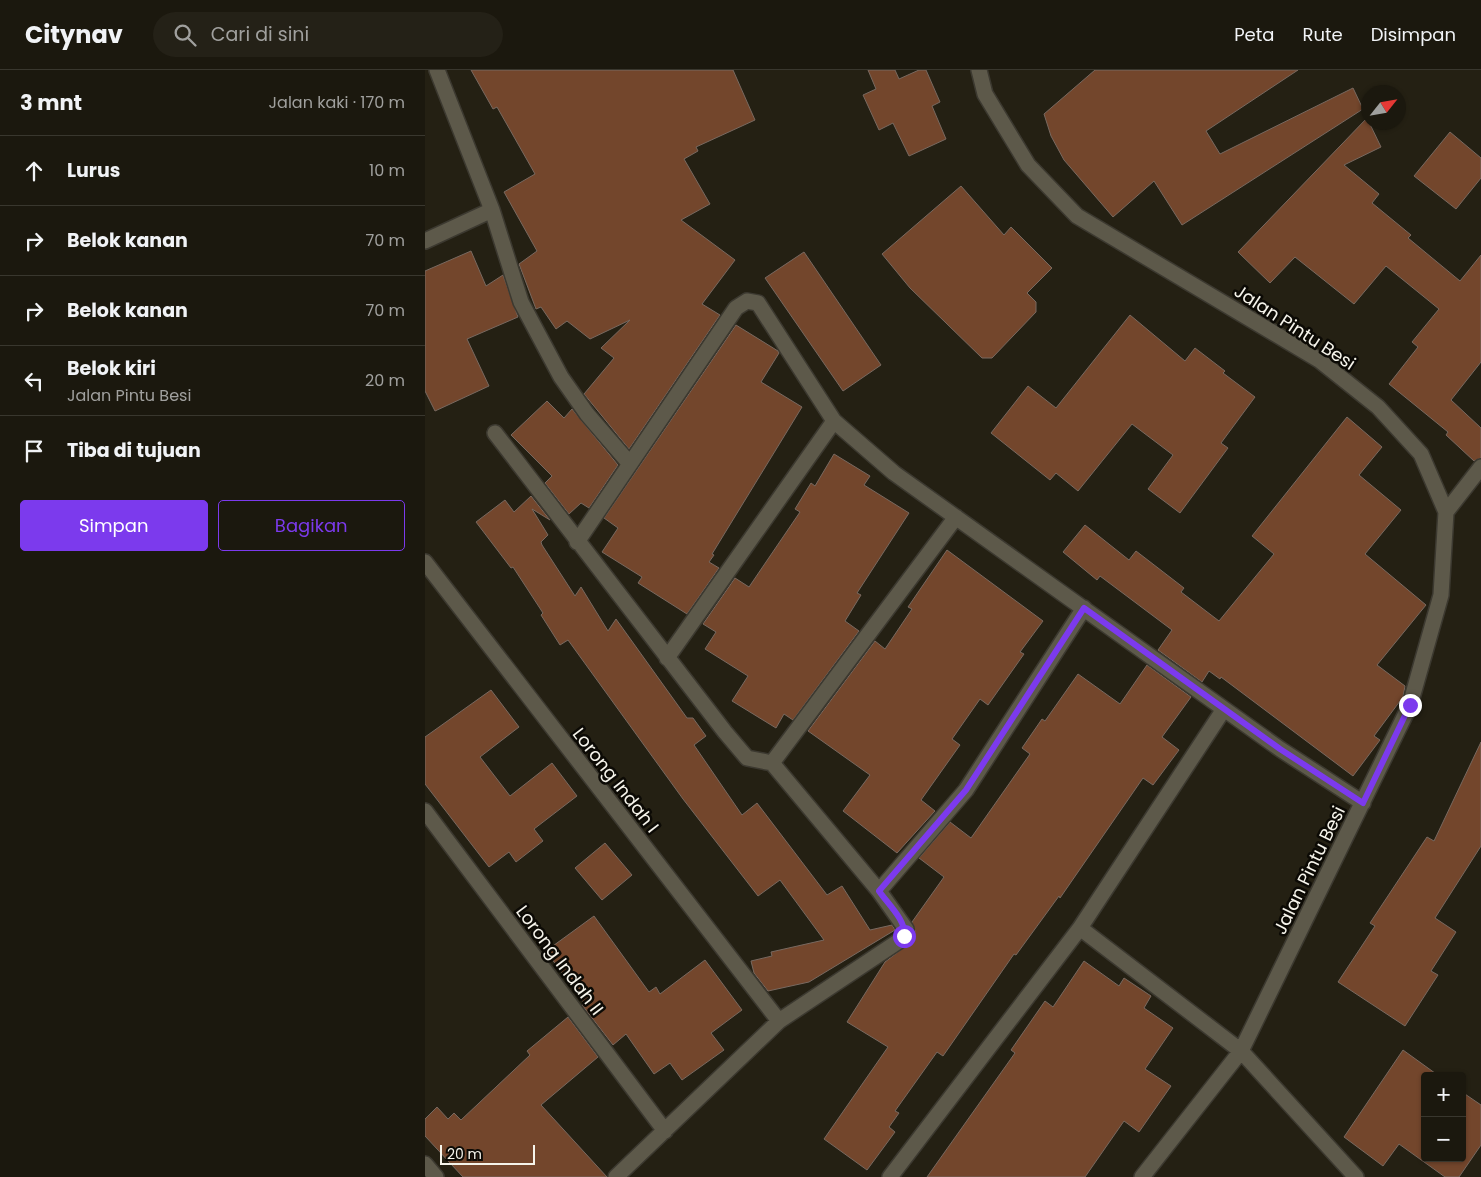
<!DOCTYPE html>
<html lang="id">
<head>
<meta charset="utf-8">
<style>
	body { margin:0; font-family:Poppins,sans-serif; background:#242117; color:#f1f3f6 }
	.controls { position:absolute; right:15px; bottom:15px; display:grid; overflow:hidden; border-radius:5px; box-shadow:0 1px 4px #0004 }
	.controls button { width:45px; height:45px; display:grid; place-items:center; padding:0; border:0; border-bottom:1px solid #39372e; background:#1b180e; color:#f1f3f6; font:25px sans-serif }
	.compass { position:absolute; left:936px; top:15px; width:45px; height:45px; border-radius:50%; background:#1b180e; box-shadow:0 1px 4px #0004; rotate:59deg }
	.scale { position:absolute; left:15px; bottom:12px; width:95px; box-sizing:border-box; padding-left:5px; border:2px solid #f6f4eb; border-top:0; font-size:14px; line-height:18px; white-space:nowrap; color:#f6f4eb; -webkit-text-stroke:4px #0c0a05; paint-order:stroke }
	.stop { position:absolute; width:15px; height:15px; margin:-11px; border:4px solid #7c3aed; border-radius:50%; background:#fff }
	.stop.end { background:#7c3aed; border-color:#fff; box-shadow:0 1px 5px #0008 }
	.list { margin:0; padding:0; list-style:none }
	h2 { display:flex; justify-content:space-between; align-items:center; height:65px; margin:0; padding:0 20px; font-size:21px }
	h2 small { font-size:16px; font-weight:400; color:#a0a09e }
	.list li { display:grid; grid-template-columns:32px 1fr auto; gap:15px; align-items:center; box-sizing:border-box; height:70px; padding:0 20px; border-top:1px solid #39372e }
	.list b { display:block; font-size:19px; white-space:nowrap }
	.list p { margin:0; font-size:16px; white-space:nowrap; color:#a0a09e }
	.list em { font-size:16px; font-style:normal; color:#a0a09e }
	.actions { display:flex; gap:10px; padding:15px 20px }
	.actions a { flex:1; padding:11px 0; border:1px solid #7c3aed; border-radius:5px; text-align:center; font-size:18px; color:#7c3aed }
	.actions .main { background:#7c3aed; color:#fff }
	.icon { flex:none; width:28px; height:28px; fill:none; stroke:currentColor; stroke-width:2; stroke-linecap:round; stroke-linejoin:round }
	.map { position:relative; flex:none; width:1056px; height:1107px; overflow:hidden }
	header { display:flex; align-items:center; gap:30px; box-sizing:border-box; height:70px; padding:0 25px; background:#1b180e; border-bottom:1px solid #39372e }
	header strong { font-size:24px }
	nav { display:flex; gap:28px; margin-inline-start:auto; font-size:18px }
	.search { width:350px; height:45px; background:#242117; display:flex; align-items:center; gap:12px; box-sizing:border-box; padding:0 18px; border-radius:28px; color:#a0a09e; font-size:19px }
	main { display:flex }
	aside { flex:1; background:#1b180e }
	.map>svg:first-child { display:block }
	.building { fill:#73462c; stroke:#786960 }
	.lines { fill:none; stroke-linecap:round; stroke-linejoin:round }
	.minor-casing { stroke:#3c3930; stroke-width:18 }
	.minor { stroke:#5d594a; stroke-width:15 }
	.route { stroke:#7c3aed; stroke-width:6 }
	.labels { text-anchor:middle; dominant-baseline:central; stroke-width:5; stroke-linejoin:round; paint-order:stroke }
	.street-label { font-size:18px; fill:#f6f4eb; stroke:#0c0a05 }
</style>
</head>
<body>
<header>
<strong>Citynav</strong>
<div class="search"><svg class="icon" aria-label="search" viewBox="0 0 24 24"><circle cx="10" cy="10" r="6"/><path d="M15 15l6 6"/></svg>Cari di sini</div>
<nav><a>Peta</a><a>Rute</a><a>Disimpan</a></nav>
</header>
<main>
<aside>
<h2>3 mnt<small>Jalan kaki · 170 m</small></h2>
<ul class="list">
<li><svg class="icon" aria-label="ahead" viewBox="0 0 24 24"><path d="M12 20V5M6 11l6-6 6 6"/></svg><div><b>Lurus</b></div><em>10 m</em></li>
<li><svg class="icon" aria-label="right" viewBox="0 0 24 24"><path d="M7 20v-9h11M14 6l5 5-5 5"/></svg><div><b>Belok kanan</b></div><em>70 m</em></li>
<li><svg class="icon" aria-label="right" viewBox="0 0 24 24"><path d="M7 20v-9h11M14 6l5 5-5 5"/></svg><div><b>Belok kanan</b></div><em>70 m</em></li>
<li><svg class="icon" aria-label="left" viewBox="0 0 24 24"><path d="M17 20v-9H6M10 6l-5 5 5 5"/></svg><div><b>Belok kiri</b><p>Jalan Pintu Besi</p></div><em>20 m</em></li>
<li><svg class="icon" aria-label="arrive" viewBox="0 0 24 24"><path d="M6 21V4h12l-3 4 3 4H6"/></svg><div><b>Tiba di tujuan</b></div></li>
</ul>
<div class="actions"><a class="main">Simpan</a><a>Bagikan</a></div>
</aside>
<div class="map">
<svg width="1056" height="1107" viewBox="0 0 1056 1107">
	<rect width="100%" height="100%" fill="#242013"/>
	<!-- building -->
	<path class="building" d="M 46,0 L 308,0 L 330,50 L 271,77 L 273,81 L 259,89 L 285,134 L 256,150 L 310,190 L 277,234 L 295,245 L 204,379 L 159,324 L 189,288 L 176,278 L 205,250 L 165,269 L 142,251 L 131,259 L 116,237 L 111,239 L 94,194 L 112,181 L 79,122 L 110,104 L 72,37 L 68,39 Z
		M 443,0 L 470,0 L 474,9 L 494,0 L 501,0 L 515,32 L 507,36 L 521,69 L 484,86 L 468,53 L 454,60 L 438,25 L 451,19 Z
		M 670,0 L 873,0 L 781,61 L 795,84 L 928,18 L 938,39 L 757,155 L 729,111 L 688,147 L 639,90 L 626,66 L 619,44 Z
		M 942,48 L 956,77 L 919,95 L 954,124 L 947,133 L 986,165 L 983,168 L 1035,211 L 1056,185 L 1056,292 L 1026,330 L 1056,358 L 1056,388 L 1049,391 L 1021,365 L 1023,362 L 964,314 L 993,277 L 987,272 L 1014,239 L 961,196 L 929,234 L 870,187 L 845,213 L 813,182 Z
		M 1025,62 L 1056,88 L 1056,108 L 1031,139 L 989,106 Z
		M 536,116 L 579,165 L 586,157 L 627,198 L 602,223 L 611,232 L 611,242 L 567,288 L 557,288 L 485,218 L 457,184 Z
		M 46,181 L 61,216 L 78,205 L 93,247 L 42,269 L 64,316 L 10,341 L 0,321 L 0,201 Z
		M 379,182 L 456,295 L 418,321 L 340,208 Z
		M 705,245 L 760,291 L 770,278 L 800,301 L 798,303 L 830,327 L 796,373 L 803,378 L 755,443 L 723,419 L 748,385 L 707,354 L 653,421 L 631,403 L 625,410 L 566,363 L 603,316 L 631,338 Z
		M 311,255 L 353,281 L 354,283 L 336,312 L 377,337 L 287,484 L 289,485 L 284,492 L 294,498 L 262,544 L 213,513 L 217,507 L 177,482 L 193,458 L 179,448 Z
		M 122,331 L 139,348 L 147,339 L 193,395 L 164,438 L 156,433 L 144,444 L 120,413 L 127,406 L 86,365 Z
		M 922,347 L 957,377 L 934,405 L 976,440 L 940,484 L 1001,535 L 952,595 L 980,616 L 978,627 L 949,666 L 955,670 L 928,706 L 796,607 L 795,609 L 784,601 L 777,612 L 733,580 L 747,560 L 675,506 L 672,510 L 638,482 L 660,455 L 704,490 L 711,481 L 759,518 L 756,522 L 794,551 L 849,484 L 827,466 Z
		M 409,384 L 445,406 L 439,415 L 484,443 L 432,523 L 436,525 L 420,551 L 434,561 L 368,650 L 359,644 L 351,658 L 307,631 L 323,606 L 280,579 L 291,562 L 278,554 L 310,508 L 324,517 L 375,442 L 370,439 L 386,413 L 390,416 Z
		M 106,426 L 125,450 L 107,439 L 123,465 L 116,472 L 117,475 L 150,526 L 156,517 L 183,561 L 191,549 L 262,648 L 268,648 L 281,666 L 269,675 L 317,745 L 332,733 L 402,825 L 417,816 L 445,860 L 467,855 L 470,860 L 384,912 L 343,921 L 329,903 L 326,891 L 347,886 L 346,882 L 399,870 L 355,810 L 333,826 L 258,729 L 143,570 L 135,575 L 116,545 L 118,543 L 88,497 L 86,498 L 51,452 L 80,430 L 89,442 Z
		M 522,480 L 618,551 L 595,582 L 599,584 L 563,635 L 555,629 L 527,669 L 535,675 L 496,730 L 510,741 L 472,783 L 418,741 L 445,705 L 383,661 L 450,571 L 460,579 L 487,539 L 483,537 Z
		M 722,595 L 766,627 L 737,667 L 754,680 L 728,715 L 718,708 L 635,828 L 634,826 L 591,885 L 589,884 L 518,986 L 512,982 L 470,1041 L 474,1043 L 464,1057 L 470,1062 L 442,1100 L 399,1069 L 463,977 L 422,952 L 460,892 L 486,872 L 490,861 L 487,852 L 519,807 L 494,788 L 525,752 L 546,768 L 605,684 L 597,678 L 617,649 L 620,651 L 653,604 L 695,634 Z
		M 66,620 L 94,657 L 55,687 L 85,726 L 127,693 L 152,726 L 109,759 L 118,771 L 91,792 L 84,782 L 64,797 L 0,714 L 0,667 Z
		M 1056,672 L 1056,776 L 1010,848 L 1031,862 L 1006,901 L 1013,905 L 980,956 L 913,912 L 950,856 L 945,853 L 1002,767 L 1009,771 Z
		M 180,773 L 207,805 L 177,830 L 150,798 Z
		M 169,846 L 224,922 L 231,917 L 235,924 L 280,890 L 317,940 L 286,963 L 299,980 L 257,1010 L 245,993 L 229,1004 L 201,964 L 188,975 L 157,935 L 159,933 L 121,881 Z
		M 659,891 L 694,916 L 699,908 L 726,926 L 719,938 L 748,958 L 720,999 L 746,1016 L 714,1062 L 699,1051 L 660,1107 L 502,1107 L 590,983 L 586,980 L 620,931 L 628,937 Z
		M 143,947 L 173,987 L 116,1035 L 182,1107 L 38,1107 L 0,1066 L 0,1049 L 12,1037 L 23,1049 L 29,1043 L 36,1050 L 105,985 L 102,981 Z
		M 978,980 L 1014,1006 L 1000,1006 L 1000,1088 L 1037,1088 L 1037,1022 L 1056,1035 L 1056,1075 L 1034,1107 L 1020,1107 L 974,1074 L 958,1096 L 919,1067 Z"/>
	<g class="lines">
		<defs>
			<path id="minor" d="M 12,0 L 67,140 L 96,232 L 136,307 L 162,344 L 205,394
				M 554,0 L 560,24 L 603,95 L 652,146 L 894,290 L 953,337 L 996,384 L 1021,442 L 1016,525 L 985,635 L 816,981 L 931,1107
				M 0,171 L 67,140
				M 70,363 L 300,662 L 322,688 L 347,693 L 454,821 L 481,859 L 479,866 L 474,871 L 354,951 L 191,1107
				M 1021,442 L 1056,397
				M 152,472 L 311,238 L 322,231 L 333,233 L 409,351 L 469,403 L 855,679 L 938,733
				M 0,492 L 354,951
				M 242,588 L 409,351
				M 347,693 L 531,447
				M 0,741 L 240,1061
				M 454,821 L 541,720 L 659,538
				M 655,858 L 816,981 L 717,1107
				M 0,1094 L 11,1107
				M 465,1107 L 655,858 L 799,639"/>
		</defs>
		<!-- minor casing -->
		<use href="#minor" class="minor-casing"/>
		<!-- minor -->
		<use href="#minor" class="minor"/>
	</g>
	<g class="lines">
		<!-- route -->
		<path class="route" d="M 479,866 C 482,851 462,833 454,821 L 541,720 L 659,538 L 855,679 L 938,733 L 985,635"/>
	</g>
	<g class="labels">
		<!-- street labels -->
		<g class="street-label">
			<text transform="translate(870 257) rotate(33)">Jalan Pintu Besi</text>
			<text transform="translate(191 710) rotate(52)">Lorong Indah I</text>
			<text transform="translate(884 800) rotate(-64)">Jalan Pintu Besi</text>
			<text transform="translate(135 890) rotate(53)">Lorong Indah II</text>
		</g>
	</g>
</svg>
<div class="controls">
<button>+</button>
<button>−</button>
</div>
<svg class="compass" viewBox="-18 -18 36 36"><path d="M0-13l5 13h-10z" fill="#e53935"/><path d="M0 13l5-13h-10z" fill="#a0a09e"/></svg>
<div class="scale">20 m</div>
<div class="stop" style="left:479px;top:866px"></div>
<div class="stop end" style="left:985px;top:635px"></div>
</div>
</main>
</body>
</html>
